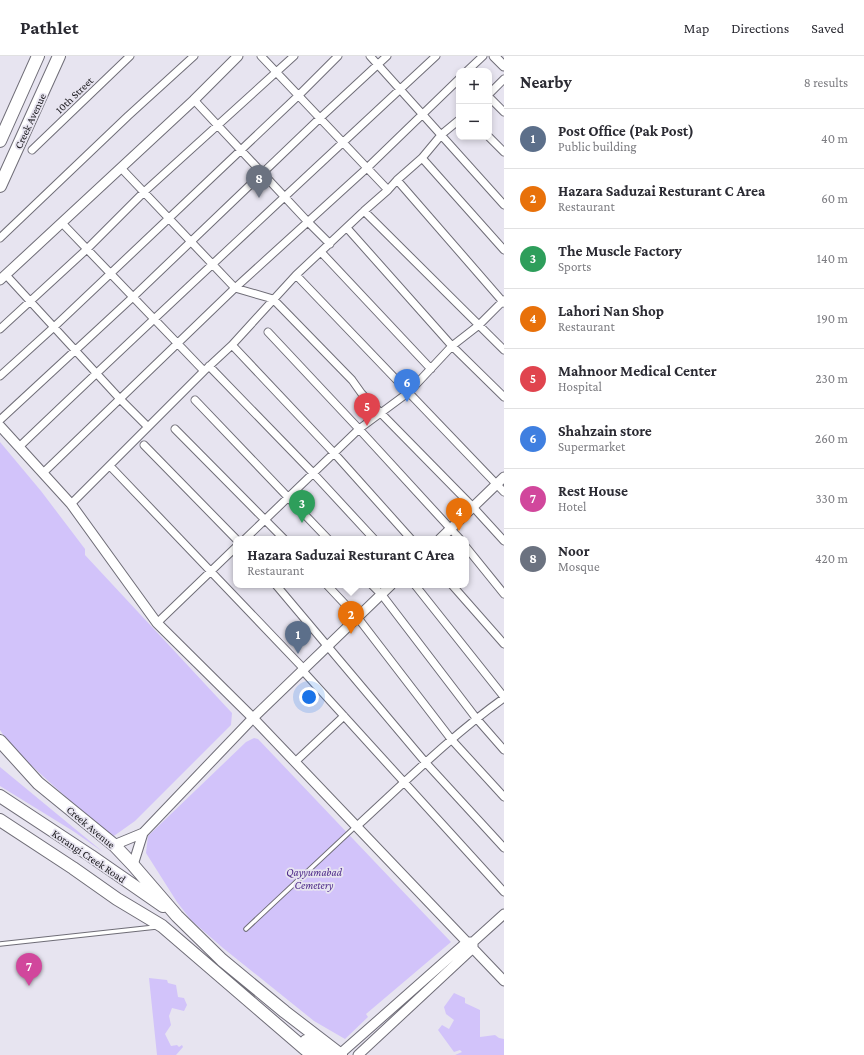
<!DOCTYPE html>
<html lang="en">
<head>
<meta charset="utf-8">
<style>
	body { margin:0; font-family:"Crimson Pro",serif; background:#f2f2f3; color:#2b2b33 }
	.controls { position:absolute; right:12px; top:12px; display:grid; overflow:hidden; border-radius:8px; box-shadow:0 2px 6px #0003 }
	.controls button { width:36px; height:36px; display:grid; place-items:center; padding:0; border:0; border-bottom:1px solid #e1e1e2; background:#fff; color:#2b2b33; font:20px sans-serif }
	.you { position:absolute; left:309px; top:641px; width:14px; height:14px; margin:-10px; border:3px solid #fff; border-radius:50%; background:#1a73e8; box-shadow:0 0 0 6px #1a73e833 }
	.badge { display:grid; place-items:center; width:26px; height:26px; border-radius:50%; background:#0b8043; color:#fff; font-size:13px; font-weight:700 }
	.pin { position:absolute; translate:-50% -33px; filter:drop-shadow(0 1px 2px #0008) }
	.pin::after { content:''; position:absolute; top:21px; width:14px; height:12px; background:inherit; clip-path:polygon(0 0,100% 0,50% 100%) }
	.popup { position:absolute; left:233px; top:480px; width:236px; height:52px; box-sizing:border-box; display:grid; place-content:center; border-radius:8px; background:#fff; filter:drop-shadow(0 1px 3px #0005); font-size:13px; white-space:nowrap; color:#7c7c81 }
	.popup b { font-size:15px; color:#2b2b33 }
	.popup::after { content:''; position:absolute; left:50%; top:100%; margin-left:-8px; border:8px solid transparent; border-top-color:#fff }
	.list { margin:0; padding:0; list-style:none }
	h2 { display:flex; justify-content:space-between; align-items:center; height:52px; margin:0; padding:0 16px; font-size:17px }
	h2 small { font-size:13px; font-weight:400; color:#7c7c81 }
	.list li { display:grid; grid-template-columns:26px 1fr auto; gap:12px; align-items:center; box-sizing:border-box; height:60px; padding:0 16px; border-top:1px solid #e1e1e2 }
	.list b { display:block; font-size:15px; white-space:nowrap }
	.list p { margin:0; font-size:13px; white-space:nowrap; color:#7c7c81 }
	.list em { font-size:13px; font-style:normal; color:#7c7c81 }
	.map { position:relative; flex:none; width:504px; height:999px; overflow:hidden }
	header { display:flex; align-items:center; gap:24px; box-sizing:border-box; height:56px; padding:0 20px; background:#fff; border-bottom:1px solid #e1e1e2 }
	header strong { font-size:19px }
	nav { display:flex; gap:22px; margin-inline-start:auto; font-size:14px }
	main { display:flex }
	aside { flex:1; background:#fff }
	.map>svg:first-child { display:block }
	.green { fill:#d2c3fa }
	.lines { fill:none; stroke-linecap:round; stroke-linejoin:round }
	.service-casing { stroke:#6f6d77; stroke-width:5.5 }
	.minor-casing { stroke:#6f6d77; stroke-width:9 }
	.tertiary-casing { stroke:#6f6d77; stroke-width:11 }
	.primary-casing { stroke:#6f6d77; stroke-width:14 }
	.service { stroke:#fff; stroke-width:3.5 }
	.minor { stroke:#fff; stroke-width:7 }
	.tertiary { stroke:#fff; stroke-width:9 }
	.primary { stroke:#fff; stroke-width:12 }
	.labels { text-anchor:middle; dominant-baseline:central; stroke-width:3.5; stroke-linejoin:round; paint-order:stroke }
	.street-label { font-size:11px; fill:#19181c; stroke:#e7e4f0 }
	.park-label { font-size:11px; font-style:italic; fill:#512e8b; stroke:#e7e4f0 }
</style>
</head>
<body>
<header>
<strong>Pathlet</strong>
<nav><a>Map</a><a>Directions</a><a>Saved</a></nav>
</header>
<main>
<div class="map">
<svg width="504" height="999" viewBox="0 0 504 999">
	<rect width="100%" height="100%" fill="#e7e4f0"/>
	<!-- green -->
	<path class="green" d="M 0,386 L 41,435 L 85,493 L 85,499 L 232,657 L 231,669 L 135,765 L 111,782 L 11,691 L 0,674 Z
		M 254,682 L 258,683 L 451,886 L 366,958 L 368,961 L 345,983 L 314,965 L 223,892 L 191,864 L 177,846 L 146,797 L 148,780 L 246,686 Z
		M 0,711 L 103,796 L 73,775 L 0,730 Z
		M 149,922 L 167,924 L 168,927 L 176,929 L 178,941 L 184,942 L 187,949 L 184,955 L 172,952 L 169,960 L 171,969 L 165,978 L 171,990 L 177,989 L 179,991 L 182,989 L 183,991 L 176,999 L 157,999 Z
		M 454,937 L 465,942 L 465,947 L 480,954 L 480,981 L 495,979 L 499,982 L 504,983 L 504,999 L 455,999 L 462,996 L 460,994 L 454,996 L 438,974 L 442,969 L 449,973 L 454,964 L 446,958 L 444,951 Z"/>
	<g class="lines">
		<defs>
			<path id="service" d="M 246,873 L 356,770
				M 0,888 L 156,871"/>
			<path id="minor" d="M 261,0 L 388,134
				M 370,0 L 504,149
				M 467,15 L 483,0
				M 489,38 L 504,23
				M 489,41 L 504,56
				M 194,44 L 308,166 L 330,188
				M 489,81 L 504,96
				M 32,94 L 130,0
				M 422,102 L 504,194
				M 121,112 L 235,232 L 273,243 L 352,324 L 362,338 L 473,451 L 504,485
				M 397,124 L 504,247
				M 364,155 L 504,294
				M 62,167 L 204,315
				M 347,172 L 452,290 L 504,341
				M 0,182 L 128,60 L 194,0
				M 321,196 L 431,313
				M 6,219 L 120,343 L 148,371
				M 296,219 L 504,436
				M 0,273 L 87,193 L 144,136 L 294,0
				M 268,276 L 359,373 L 460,483
				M 232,289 L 334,397 L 411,483
				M 209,310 L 313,417 L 374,483
				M 0,320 L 54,271 L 299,39 L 338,0
				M 195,344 L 328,483
				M 0,364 L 133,241 L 320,62 L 387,0
				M 175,373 L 284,483
				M 144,389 L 236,483
				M 19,391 C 157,259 297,129 436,0
				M 110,410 L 304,613
				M 43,417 L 235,232 L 367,112 L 459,23
				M 71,448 L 204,315 L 232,289 L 296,219 L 364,155 L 388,134 L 397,124 L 422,102 L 442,78 L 459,64
				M 245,483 L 359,373 L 409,336 L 452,290 L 479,269 L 504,244
				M 466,491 L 504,538
				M 276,529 L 426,707 L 504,792
				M 327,529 L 358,562 L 451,683 L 504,741
				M 372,529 L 382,539 L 476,662 L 504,694
				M 415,529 L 504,641
				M 452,529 L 504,588
				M 157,567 L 236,491
				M 303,615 L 504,836
				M 295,706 L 344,660
				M 357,770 C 405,726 451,680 504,642"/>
			<path id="tertiary" d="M 494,0 L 504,10
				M 0,224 L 194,44 L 238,0
				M 0,370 L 71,448 L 157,567 L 253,662 L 504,925
				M 440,483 L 504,421
				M 114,789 L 143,777 L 253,662 L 391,529
				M 133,809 L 143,777
				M 340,998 L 467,886 L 472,886
				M 358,999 L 473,892 L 473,886 L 504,858"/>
			<path id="primary" d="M 0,85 L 38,0
				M 0,130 L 59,0
				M 0,685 L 38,727 L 114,789 L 133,809 L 177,860 L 222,904 L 285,956 L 341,999
				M 0,740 L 91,800 L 163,850
				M 0,764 L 73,812 L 117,843 L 162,870 L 312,999
				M 306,985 L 326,999"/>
		</defs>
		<!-- service casing -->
		<use href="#service" class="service-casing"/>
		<!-- minor casing -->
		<use href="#minor" class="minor-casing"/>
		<!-- tertiary casing -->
		<use href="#tertiary" class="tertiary-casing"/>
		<!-- primary casing -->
		<use href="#primary" class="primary-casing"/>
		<!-- service -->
		<use href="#service" class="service"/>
		<!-- minor -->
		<use href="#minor" class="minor"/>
		<!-- tertiary -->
		<use href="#tertiary" class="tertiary"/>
		<!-- primary -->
		<use href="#primary" class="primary"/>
	</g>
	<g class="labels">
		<!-- street labels -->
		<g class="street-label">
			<text transform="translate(74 39) rotate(-44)">10th Street</text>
			<text transform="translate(30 65) rotate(-65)">Creek Avenue</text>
			<text transform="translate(91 771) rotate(40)">Creek Avenue</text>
			<text transform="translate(89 800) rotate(34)">Korangi Creek Road</text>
		</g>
		<!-- park labels -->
		<g class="park-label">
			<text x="314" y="816">Qayyumabad<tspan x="314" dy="13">Cemetery</tspan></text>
		</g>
	</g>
</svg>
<div class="controls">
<button>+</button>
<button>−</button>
</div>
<div class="you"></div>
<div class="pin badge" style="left:298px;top:598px;background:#5c6f8a">1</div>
<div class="pin badge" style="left:351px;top:578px;background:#e8710a">2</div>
<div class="popup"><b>Hazara Saduzai Resturant C Area</b>Restaurant</div>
<div class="pin badge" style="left:302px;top:467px;background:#2e9e5b">3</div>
<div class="pin badge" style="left:459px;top:475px;background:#e8710a">4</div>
<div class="pin badge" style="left:367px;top:370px;background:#e0444e">5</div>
<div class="pin badge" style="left:407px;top:346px;background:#3f7fe0">6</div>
<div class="pin badge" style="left:29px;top:930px;background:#d1479c">7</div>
<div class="pin badge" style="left:259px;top:142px;background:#6b7280">8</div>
</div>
<aside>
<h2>Nearby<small>8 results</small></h2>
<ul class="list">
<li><span class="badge" style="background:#5c6f8a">1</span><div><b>Post Office (Pak Post)</b><p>Public building</p></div><em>40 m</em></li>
<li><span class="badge" style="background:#e8710a">2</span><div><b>Hazara Saduzai Resturant C Area</b><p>Restaurant</p></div><em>60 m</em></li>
<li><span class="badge" style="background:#2e9e5b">3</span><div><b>The Muscle Factory</b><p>Sports</p></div><em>140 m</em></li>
<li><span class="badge" style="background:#e8710a">4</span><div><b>Lahori Nan Shop</b><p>Restaurant</p></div><em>190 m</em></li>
<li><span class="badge" style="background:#e0444e">5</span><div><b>Mahnoor Medical Center</b><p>Hospital</p></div><em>230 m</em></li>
<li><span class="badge" style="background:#3f7fe0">6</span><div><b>Shahzain store</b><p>Supermarket</p></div><em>260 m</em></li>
<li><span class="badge" style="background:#d1479c">7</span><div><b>Rest House</b><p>Hotel</p></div><em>330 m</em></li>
<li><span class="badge" style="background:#6b7280">8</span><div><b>Noor</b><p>Mosque</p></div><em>420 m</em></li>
</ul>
</aside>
</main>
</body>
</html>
